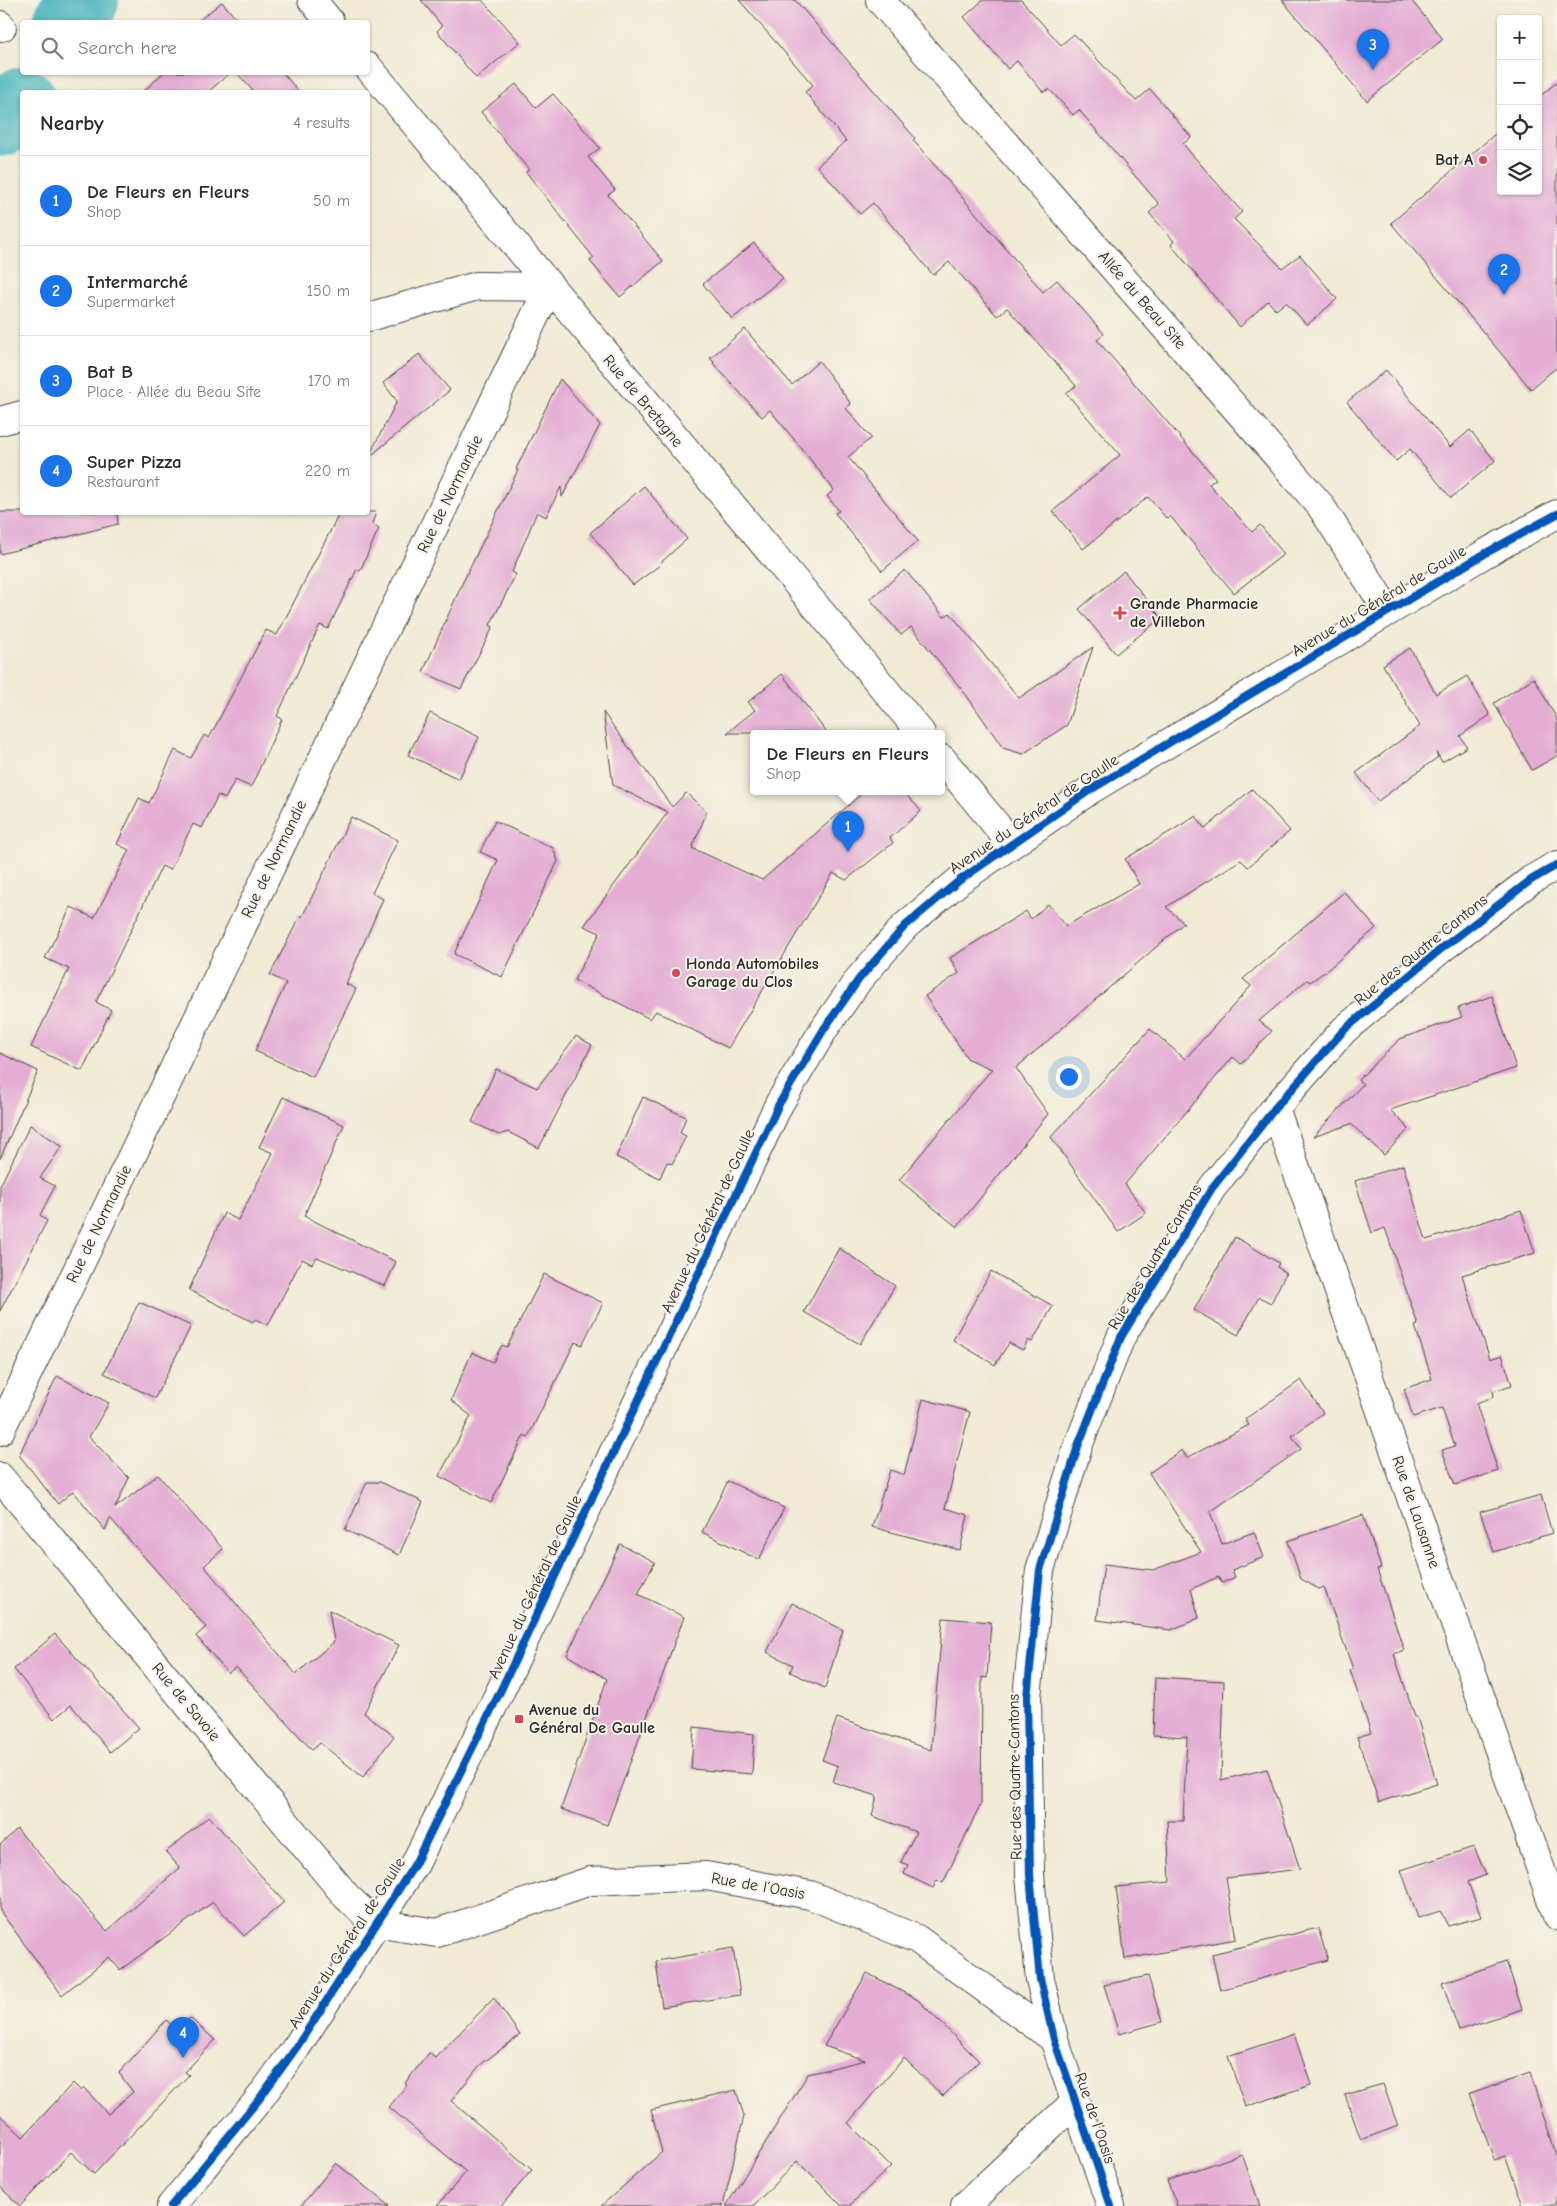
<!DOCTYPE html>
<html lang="en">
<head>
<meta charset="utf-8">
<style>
	body { margin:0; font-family:"Comic Neue",sans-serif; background:#f2f2f3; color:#2b2b33 }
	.controls { position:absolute; right:15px; top:15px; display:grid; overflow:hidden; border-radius:5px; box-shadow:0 1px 4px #0004 }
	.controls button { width:45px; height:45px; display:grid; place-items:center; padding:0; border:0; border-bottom:1px solid #e1e1e2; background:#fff; color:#2b2b33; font:25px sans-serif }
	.you { position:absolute; left:1068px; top:1076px; width:18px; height:18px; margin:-12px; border:4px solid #fff; border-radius:50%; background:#1a73e8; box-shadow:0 0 0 8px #1a73e833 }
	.badge { display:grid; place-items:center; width:32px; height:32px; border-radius:50%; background:#1a73e8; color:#fff; font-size:16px; font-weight:700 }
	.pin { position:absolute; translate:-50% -41px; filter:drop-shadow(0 1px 2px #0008) }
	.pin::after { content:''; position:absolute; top:26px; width:18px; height:15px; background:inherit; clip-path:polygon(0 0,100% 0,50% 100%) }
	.popup { position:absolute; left:750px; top:730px; width:195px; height:65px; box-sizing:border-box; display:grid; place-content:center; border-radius:5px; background:#fff; filter:drop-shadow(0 1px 4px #0005); font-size:16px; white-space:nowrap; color:#7c7c81 }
	.popup b { font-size:19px; color:#2b2b33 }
	.popup::after { content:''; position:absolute; left:50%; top:100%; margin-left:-10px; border:10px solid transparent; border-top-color:#fff }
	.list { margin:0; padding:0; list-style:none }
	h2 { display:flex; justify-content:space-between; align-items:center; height:65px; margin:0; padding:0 20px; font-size:21px }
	h2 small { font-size:16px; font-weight:400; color:#7c7c81 }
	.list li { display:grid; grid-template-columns:32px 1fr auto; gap:15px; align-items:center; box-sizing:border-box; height:90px; padding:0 20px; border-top:1px solid #e1e1e2 }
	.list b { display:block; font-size:19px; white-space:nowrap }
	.list p { margin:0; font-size:16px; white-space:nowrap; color:#7c7c81 }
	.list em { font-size:16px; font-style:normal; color:#7c7c81 }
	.icon { flex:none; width:28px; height:28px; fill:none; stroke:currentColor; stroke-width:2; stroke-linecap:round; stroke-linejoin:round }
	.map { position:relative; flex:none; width:1557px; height:2206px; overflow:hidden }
	.search { position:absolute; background:#fff; box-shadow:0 1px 4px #0004; left:20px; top:20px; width:350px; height:55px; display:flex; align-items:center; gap:12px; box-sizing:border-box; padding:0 18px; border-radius:5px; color:#7c7c81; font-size:19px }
	.panel { position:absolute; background:#fff; box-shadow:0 1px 4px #0004; left:20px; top:90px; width:350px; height:425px; border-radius:5px }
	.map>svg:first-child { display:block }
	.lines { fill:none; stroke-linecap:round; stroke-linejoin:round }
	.river { stroke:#45b4bc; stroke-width:74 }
	.building { fill:#e4aed4 }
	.minor-casing { stroke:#494844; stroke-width:30 }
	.major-casing { stroke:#494844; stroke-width:30 }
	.minor { stroke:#fff; stroke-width:28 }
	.major { stroke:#fff; stroke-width:28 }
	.cycleway-casing { stroke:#f7f3e8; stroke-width:11 }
	.cycleway { stroke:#0057b8; stroke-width:8 }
	.poi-dot { fill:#d1495b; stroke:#f7f3e8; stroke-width:2 }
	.labels { text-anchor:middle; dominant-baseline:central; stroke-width:4; stroke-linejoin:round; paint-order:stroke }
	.poi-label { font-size:16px; font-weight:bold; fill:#2b2b2b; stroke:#f7f3e8; text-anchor:start }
	.street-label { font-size:16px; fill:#2b2b2b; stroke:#f7f3e8 }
</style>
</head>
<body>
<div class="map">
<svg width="1557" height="2206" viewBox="0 0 1557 2206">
	<rect width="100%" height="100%" fill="#f7f3e8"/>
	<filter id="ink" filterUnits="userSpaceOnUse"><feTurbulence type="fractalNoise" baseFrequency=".02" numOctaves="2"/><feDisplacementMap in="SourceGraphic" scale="10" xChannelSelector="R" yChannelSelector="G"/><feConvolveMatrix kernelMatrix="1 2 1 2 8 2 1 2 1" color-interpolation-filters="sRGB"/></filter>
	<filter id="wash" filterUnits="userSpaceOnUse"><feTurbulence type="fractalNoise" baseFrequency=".0096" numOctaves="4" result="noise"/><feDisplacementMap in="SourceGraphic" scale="20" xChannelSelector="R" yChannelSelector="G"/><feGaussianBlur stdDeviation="1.12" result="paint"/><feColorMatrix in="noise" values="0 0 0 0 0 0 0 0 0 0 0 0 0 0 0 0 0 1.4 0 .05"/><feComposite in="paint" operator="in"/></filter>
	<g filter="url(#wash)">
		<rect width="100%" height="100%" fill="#f1ebd5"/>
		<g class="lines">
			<!-- river -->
			<path class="river" d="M 70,22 L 82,0
				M 0,120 L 22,104"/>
		</g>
		<g id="blocks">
			<!-- building -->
			<path class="building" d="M 421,0 L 482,0 L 520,42 L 476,78 L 437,31 L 442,26 Z
				M 739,0 L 795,0 L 915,138 L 913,140 L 1043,292 L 1057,280 L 1104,334 L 1097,340 L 1216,479 L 1209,484 L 1252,532 L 1260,525 L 1284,554 L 1234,593 L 1170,516 L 1167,519 L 1148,497 L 1083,549 L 1053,511 L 1120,455 L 1066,393 L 1076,386 L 1007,308 L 997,316 L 949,262 L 933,275 L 873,203 L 860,214 L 817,166 L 846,141 L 805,92 L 813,85 Z
				M 983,0 L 1021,0 L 1061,45 L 1074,34 L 1136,101 L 1150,89 L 1191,137 L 1183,144 L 1242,212 L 1234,219 L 1282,268 L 1300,255 L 1337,299 L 1307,325 L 1286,302 L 1276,310 L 1268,301 L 1240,327 L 1171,245 L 1174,241 L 1149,213 L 1159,204 L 1079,110 L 1073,115 L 1049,89 L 1043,92 L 1017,61 L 1008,69 L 964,17 Z
				M 1282,0 L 1411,0 L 1443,39 L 1367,101 Z
				M 222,2 L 239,22 L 197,22 Z
				M 164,72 L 231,72 L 208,92 L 143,92 Z
				M 236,72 L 282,72 L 299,92 L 254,92 Z
				M 1557,82 L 1557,367 L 1531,389 L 1391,223 L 1501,129 L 1501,191 L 1538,191 L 1538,98 Z
				M 516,84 L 536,108 L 553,94 L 600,148 L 588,157 L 615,190 L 608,195 L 663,261 L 620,297 L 590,261 L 594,258 L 526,172 L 529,170 L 481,112 Z
				M 754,243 L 783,278 L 732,319 L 703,284 Z
				M 745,329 L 792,385 L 819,361 L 851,404 L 846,408 L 871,438 L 848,457 L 918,541 L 882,571 L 835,513 L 839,511 L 827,496 L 834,490 L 806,454 L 770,410 L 762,417 L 713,363 L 714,362 L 710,358 Z
				M 419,354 L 450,390 L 368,458 L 397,401 L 383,383 Z
				M 1386,370 L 1450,447 L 1470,430 L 1495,461 L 1451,498 L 1410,449 L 1396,461 L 1347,402 Z
				M 560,379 L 600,425 L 562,497 L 561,487 L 546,517 L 537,512 L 512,572 L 516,574 L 490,625 L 493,627 L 461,689 L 423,672 L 462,584 L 518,470 L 516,469 Z
				M 644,486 L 687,539 L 659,564 L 660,565 L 633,585 L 590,533 Z
				M 0,512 L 117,512 L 118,524 L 0,554 Z
				M 340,512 L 376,512 L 372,524 L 379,528 L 360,571 L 357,569 L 328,629 L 320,625 L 277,716 L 282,719 L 251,787 L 235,780 L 225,799 L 218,795 L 202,828 L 193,824 L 170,870 L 162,866 L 96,1002 L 111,1010 L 82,1071 L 31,1047 L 69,969 L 45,958 L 71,907 L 94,918 L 129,850 L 117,844 L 139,798 L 149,803 L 175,750 L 191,758 L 204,735 L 209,738 L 266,630 L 277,635 Z
				M 905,570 L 944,617 L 950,613 L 1019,698 L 1093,647 L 1067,725 L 1023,754 L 1003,748 L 967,696 L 911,627 L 901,635 L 870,599 Z
				M 1124,571 L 1161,618 L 1116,654 L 1079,609 Z
				M 1410,648 L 1436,694 L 1467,676 L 1490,715 L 1460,736 L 1467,747 L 1442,762 L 1436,752 L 1438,757 L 1378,801 L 1356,773 L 1420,726 L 1383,665 Z
				M 782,674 L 827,733 L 727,733 L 755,710 L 748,702 Z
				M 1534,678 L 1557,719 L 1557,756 L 1532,770 L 1494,703 Z
				M 603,712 L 672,807 L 686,793 L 707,812 L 692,848 L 762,880 L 865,791 L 903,791 L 921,811 L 890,838 L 893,843 L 846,880 L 833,873 L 728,1048 L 656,1011 L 650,1019 L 574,980 L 600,933 L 584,926 L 668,812 L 613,785 Z
				M 430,713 L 479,737 L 459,779 L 408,755 Z
				M 1252,789 L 1290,831 L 1248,867 L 1241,860 L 1166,907 L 1184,923 L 1016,1068 L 1048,1114 L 957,1227 L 899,1180 L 992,1069 L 968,1059 L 925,996 L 959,973 L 950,958 L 1026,911 L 1031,919 L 1048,904 L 1066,926 L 1139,884 L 1125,859 L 1196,816 L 1205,829 Z
				M 351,817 L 398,840 L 372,893 L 383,899 L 346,984 L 356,989 L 313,1077 L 255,1051 L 286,983 L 270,975 L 300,916 L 302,917 Z
				M 495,821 L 553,848 L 558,861 L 502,977 L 454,954 L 498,860 L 480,852 Z
				M 1344,892 L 1376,928 L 1326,971 L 1310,982 L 1307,980 L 1259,1021 L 1272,1031 L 1241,1064 L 1233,1057 L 1125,1184 L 1146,1213 L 1118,1232 L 1051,1137 L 1150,1029 L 1185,1059 L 1251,986 L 1243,979 Z
				M 1492,996 L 1516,1068 L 1390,1110 L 1409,1129 L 1384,1155 L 1351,1124 L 1313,1137 L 1363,1084 L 1358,1080 L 1400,1039 L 1462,1017 L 1458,1008 Z
				M 576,1036 L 592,1045 L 539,1148 L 508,1132 L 499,1135 L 472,1122 L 496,1069 L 537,1088 Z
				M 0,1053 L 38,1071 L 0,1159 Z
				M 283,1097 L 344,1125 L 304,1216 L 396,1262 L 385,1286 L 317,1257 L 312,1264 L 302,1259 L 268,1325 L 255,1319 L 253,1322 L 189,1290 L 224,1213 L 238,1220 L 273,1153 L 259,1147 Z
				M 643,1097 L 686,1117 L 680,1133 L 686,1136 L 672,1164 L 667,1162 L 660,1178 L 616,1157 Z
				M 30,1125 L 62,1146 L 40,1178 L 55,1186 L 40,1215 L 47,1221 L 0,1311 L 0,1186 Z
				M 1403,1165 L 1426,1240 L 1521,1210 L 1535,1253 L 1462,1275 L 1490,1359 L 1502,1355 L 1512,1385 L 1493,1391 L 1494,1397 L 1476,1403 L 1498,1471 L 1455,1485 L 1442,1450 L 1455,1446 L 1442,1408 L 1413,1417 L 1404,1389 L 1432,1379 L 1415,1326 L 1418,1325 L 1385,1228 L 1372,1233 L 1355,1181 Z
				M 1235,1237 L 1279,1263 L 1277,1267 L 1286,1273 L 1271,1303 L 1259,1297 L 1238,1335 L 1194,1310 Z
				M 839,1248 L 895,1286 L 860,1344 L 804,1312 Z
				M 991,1271 L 1053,1306 L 1032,1342 L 1028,1340 L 1023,1350 L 1009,1343 L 995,1365 L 953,1340 Z
				M 544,1274 L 603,1303 L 582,1345 L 575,1342 L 528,1437 L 524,1435 L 491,1503 L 439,1476 L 471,1416 L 451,1400 L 472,1352 L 493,1362 L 502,1345 L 507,1347 Z
				M 139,1302 L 191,1326 L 155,1398 L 104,1373 Z
				M 57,1376 L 109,1403 L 89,1437 L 129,1478 L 115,1508 L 158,1475 L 223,1549 L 204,1566 L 296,1674 L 334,1642 L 329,1610 L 399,1645 L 364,1713 L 394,1736 L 363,1777 L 320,1743 L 312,1750 L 236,1667 L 228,1673 L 196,1636 L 206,1627 L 110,1518 L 105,1530 L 73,1491 L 58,1504 L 19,1455 Z
				M 1301,1380 L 1323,1413 L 1292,1436 L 1301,1449 L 1210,1512 L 1222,1544 L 1254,1532 L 1264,1557 L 1232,1570 L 1235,1577 L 1222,1583 L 1218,1577 L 1191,1589 L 1199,1618 L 1171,1630 L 1097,1620 L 1104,1564 L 1153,1570 L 1201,1552 L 1149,1473 L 1182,1450 L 1187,1458 L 1249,1425 L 1245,1419 Z
				M 923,1399 L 970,1412 L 945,1508 L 968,1515 L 960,1550 L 872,1527 L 890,1470 L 904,1475 Z
				M 728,1481 L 784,1508 L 759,1560 L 702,1532 Z
				M 367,1482 L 380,1482 L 423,1502 L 399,1555 L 345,1530 Z
				M 1541,1495 L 1552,1533 L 1494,1552 L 1480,1512 Z
				M 1363,1515 L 1381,1568 L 1377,1569 L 1404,1650 L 1394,1654 L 1415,1717 L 1417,1717 L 1437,1784 L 1379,1802 L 1357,1737 L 1371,1733 L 1350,1670 L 1353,1669 L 1324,1587 L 1319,1589 L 1301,1579 L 1288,1541 Z
				M 620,1544 L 655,1562 L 638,1594 L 684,1617 L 607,1825 L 561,1809 L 607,1679 L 567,1655 Z
				M 792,1603 L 843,1630 L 825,1688 L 790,1672 L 793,1665 L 767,1652 Z
				M 943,1618 L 991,1622 L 987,1678 L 982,1677 L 981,1803 L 943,1883 L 937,1880 L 933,1888 L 904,1874 L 908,1865 L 901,1862 L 916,1832 L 872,1816 L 877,1796 L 833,1782 L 838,1766 L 822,1760 L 837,1718 L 931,1750 Z
				M 55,1634 L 139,1728 L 110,1752 L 71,1705 L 54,1719 L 14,1669 Z
				M 1155,1677 L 1224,1681 L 1221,1780 L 1267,1769 L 1300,1869 L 1226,1878 L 1236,1939 L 1125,1959 L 1116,1887 L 1170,1882 L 1167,1821 L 1183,1821 L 1187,1737 L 1153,1735 Z
				M 694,1727 L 754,1734 L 752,1774 L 691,1769 Z
				M 209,1816 L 284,1902 L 244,1936 L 213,1902 L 120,1970 L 109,1957 L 62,1995 L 0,1911 L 0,1845 L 17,1829 L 107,1931 L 180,1868 L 166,1852 Z
				M 1474,1847 L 1486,1875 L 1468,1882 L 1481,1917 L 1448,1926 L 1440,1911 L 1418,1918 L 1401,1870 Z
				M 1318,1928 L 1328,1960 L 1220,1990 L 1212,1954 Z
				M 733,1948 L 740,1995 L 662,2007 L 656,1961 Z
				M 1506,1961 L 1522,2009 L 1459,2030 L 1442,1983 Z
				M 867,1973 L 918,2000 L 979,2061 L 943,2096 L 904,2058 L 848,2123 L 891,2166 L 849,2206 L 842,2206 L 797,2161 L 753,2206 L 726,2206 L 808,2074 L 865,2060 L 824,2046 Z
				M 1148,1976 L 1162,2022 L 1119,2034 L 1104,1985 Z
				M 494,1998 L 520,2035 L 480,2065 L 451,2101 L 532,2170 L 501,2206 L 437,2206 L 466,2172 L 389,2107 L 407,2085 L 405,2083 L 429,2053 L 435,2058 Z
				M 190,2018 L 215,2040 L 185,2072 L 189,2075 L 94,2174 L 71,2152 L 20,2206 L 0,2187 L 0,2115 L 23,2137 L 73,2083 L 81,2091 L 84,2088 L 108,2114 L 133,2092 L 119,2073 L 166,2020 L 176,2029 Z
				M 1294,2034 L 1311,2085 L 1245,2107 L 1228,2056 Z
				M 1530,2073 L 1557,2158 L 1557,2206 L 1523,2206 L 1505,2156 L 1494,2160 L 1470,2093 Z
				M 1383,2084 L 1398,2126 L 1361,2140 L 1345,2095 Z
				M 736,2090 L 744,2116 L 723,2206 L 601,2206 L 662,2152 L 651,2110 Z
				M 1242,2154 L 1260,2206 L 1177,2206 L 1167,2180 Z
				M 336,2163 L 389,2206 L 301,2206 Z"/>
		</g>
	</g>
	<g filter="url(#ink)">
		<use href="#blocks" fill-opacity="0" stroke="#494844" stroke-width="1"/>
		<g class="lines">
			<defs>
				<path id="minor" d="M 312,0 L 330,22
					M 880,0 L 1320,505 L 1388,611
					M 0,25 L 2,27
					M 368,67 L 921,733
					M 368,317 L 477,286 L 549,287
					M 0,421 L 22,415
					M 942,759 L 1011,843
					M 1275,1108 L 1557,1916
					M 0,1431 L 549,287
					M 0,1477 L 347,1897 L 375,1923 L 437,1933 L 590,1881 L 706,1876 L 810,1895 L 917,1939 L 1054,2039
					M 965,2206 L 1075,2102
					M 1111,2206 L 1054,2039 L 1040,1979 L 1030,1875 L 1027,1697 L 1040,1570 L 1078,1446 L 1121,1337 L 1212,1188 L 1275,1108 L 1344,1030 L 1441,949 L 1531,880 L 1557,865"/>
				<path id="major" d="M 171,2206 L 260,2098 L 296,2048 L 415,1864 L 497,1698 L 779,1104 L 824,1029 L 859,979 L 905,926 L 960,880 L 1090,790 L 1486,553 L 1557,514"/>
			</defs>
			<!-- minor casing -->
			<use href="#minor" class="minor-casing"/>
			<!-- major casing -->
			<use href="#major" class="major-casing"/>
			<!-- minor -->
			<use href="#minor" class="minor"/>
			<!-- major -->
			<use href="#major" class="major"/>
			<defs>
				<path id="cycleway" d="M 171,2206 L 260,2098 L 296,2048 L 415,1864 L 497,1698 L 779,1104 L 824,1029 L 859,979 L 905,926 L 960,880 L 1090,790 L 1486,553 L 1557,514
					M 1111,2206 L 1054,2039 L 1040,1979 L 1030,1875 L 1027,1697 L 1040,1570 L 1078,1446 L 1121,1337 L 1212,1188 L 1275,1108 L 1344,1030 L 1441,949 L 1531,880 L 1557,865"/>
			</defs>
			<!-- cycleway casing -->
			<use href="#cycleway" class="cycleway-casing"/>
			<!-- cycleway -->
			<use href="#cycleway" class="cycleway"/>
		</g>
	</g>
	<!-- markers -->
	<g class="poi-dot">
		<circle cx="1483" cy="160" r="5"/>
		<path d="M1117.5 605.5h5v5h5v5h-5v5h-5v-5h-5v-5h5z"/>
		<circle cx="676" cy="973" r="5"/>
		<rect x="514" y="1714" width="10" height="10" rx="2.5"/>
	</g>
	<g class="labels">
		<!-- poi labels -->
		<g class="poi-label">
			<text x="1473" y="160" text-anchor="end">Bat A</text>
			<text x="1130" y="604">Grande Pharmacie<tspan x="1130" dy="18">de Villebon</tspan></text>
			<text x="686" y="964">Honda Automobiles<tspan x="686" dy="18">Garage du Clos</tspan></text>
			<text x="529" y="1710">Avenue du<tspan x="529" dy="18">Général De Gaulle</tspan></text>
		</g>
		<!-- street labels -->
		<g class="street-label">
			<text transform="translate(1142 300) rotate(49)">Allée du Beau Site</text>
			<text transform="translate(643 401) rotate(50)">Rue de Bretagne</text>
			<text transform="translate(450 494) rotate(-64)">Rue de Normandie</text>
			<text transform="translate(1379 601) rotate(-31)">Avenue du Général de Gaulle</text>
			<text transform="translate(1034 814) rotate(-34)">Avenue du Général de Gaulle</text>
			<text transform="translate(274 859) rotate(-64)">Rue de Normandie</text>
			<text transform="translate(1421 950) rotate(-39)">Rue des Quatre Cantons</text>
			<text transform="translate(708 1221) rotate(-65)">Avenue du Général de Gaulle</text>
			<text transform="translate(99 1224) rotate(-64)">Rue de Normandie</text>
			<text transform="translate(1155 1257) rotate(-59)">Rue des Quatre Cantons</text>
			<text transform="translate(1416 1512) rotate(71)">Rue de Lausanne</text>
			<text transform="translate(535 1587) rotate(-65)">Avenue du Général de Gaulle</text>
			<text transform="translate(186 1702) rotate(50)">Rue de Savoie</text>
			<text transform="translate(1015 1777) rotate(-91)">Rue des Quatre Cantons</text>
			<text transform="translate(758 1886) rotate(10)">Rue de l’Oasis</text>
			<text transform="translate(347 1943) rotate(-57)">Avenue du Général de Gaulle</text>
			<text transform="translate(1095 2118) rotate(71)">Rue de l’Oasis</text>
		</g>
	</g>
</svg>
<div class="controls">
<button>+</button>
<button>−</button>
<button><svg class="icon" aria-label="locate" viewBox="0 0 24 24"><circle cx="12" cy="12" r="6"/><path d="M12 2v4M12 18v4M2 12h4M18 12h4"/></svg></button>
<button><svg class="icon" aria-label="layers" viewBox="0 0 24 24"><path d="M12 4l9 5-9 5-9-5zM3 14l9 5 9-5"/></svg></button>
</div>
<div class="you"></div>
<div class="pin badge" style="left:848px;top:852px">1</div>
<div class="popup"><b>De Fleurs en Fleurs</b>Shop</div>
<div class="pin badge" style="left:1504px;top:295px">2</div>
<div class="pin badge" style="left:1373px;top:70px">3</div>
<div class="pin badge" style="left:183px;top:2058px">4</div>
<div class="search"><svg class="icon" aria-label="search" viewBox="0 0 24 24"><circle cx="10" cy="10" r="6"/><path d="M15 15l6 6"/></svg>Search here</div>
<section class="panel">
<h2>Nearby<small>4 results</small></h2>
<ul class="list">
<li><span class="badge">1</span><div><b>De Fleurs en Fleurs</b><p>Shop</p></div><em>50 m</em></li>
<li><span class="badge">2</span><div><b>Intermarché</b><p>Supermarket</p></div><em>150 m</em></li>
<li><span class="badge">3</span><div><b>Bat B</b><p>Place · Allée du Beau Site</p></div><em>170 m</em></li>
<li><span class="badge">4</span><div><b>Super Pizza</b><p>Restaurant</p></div><em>220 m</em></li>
</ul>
</section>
</div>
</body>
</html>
